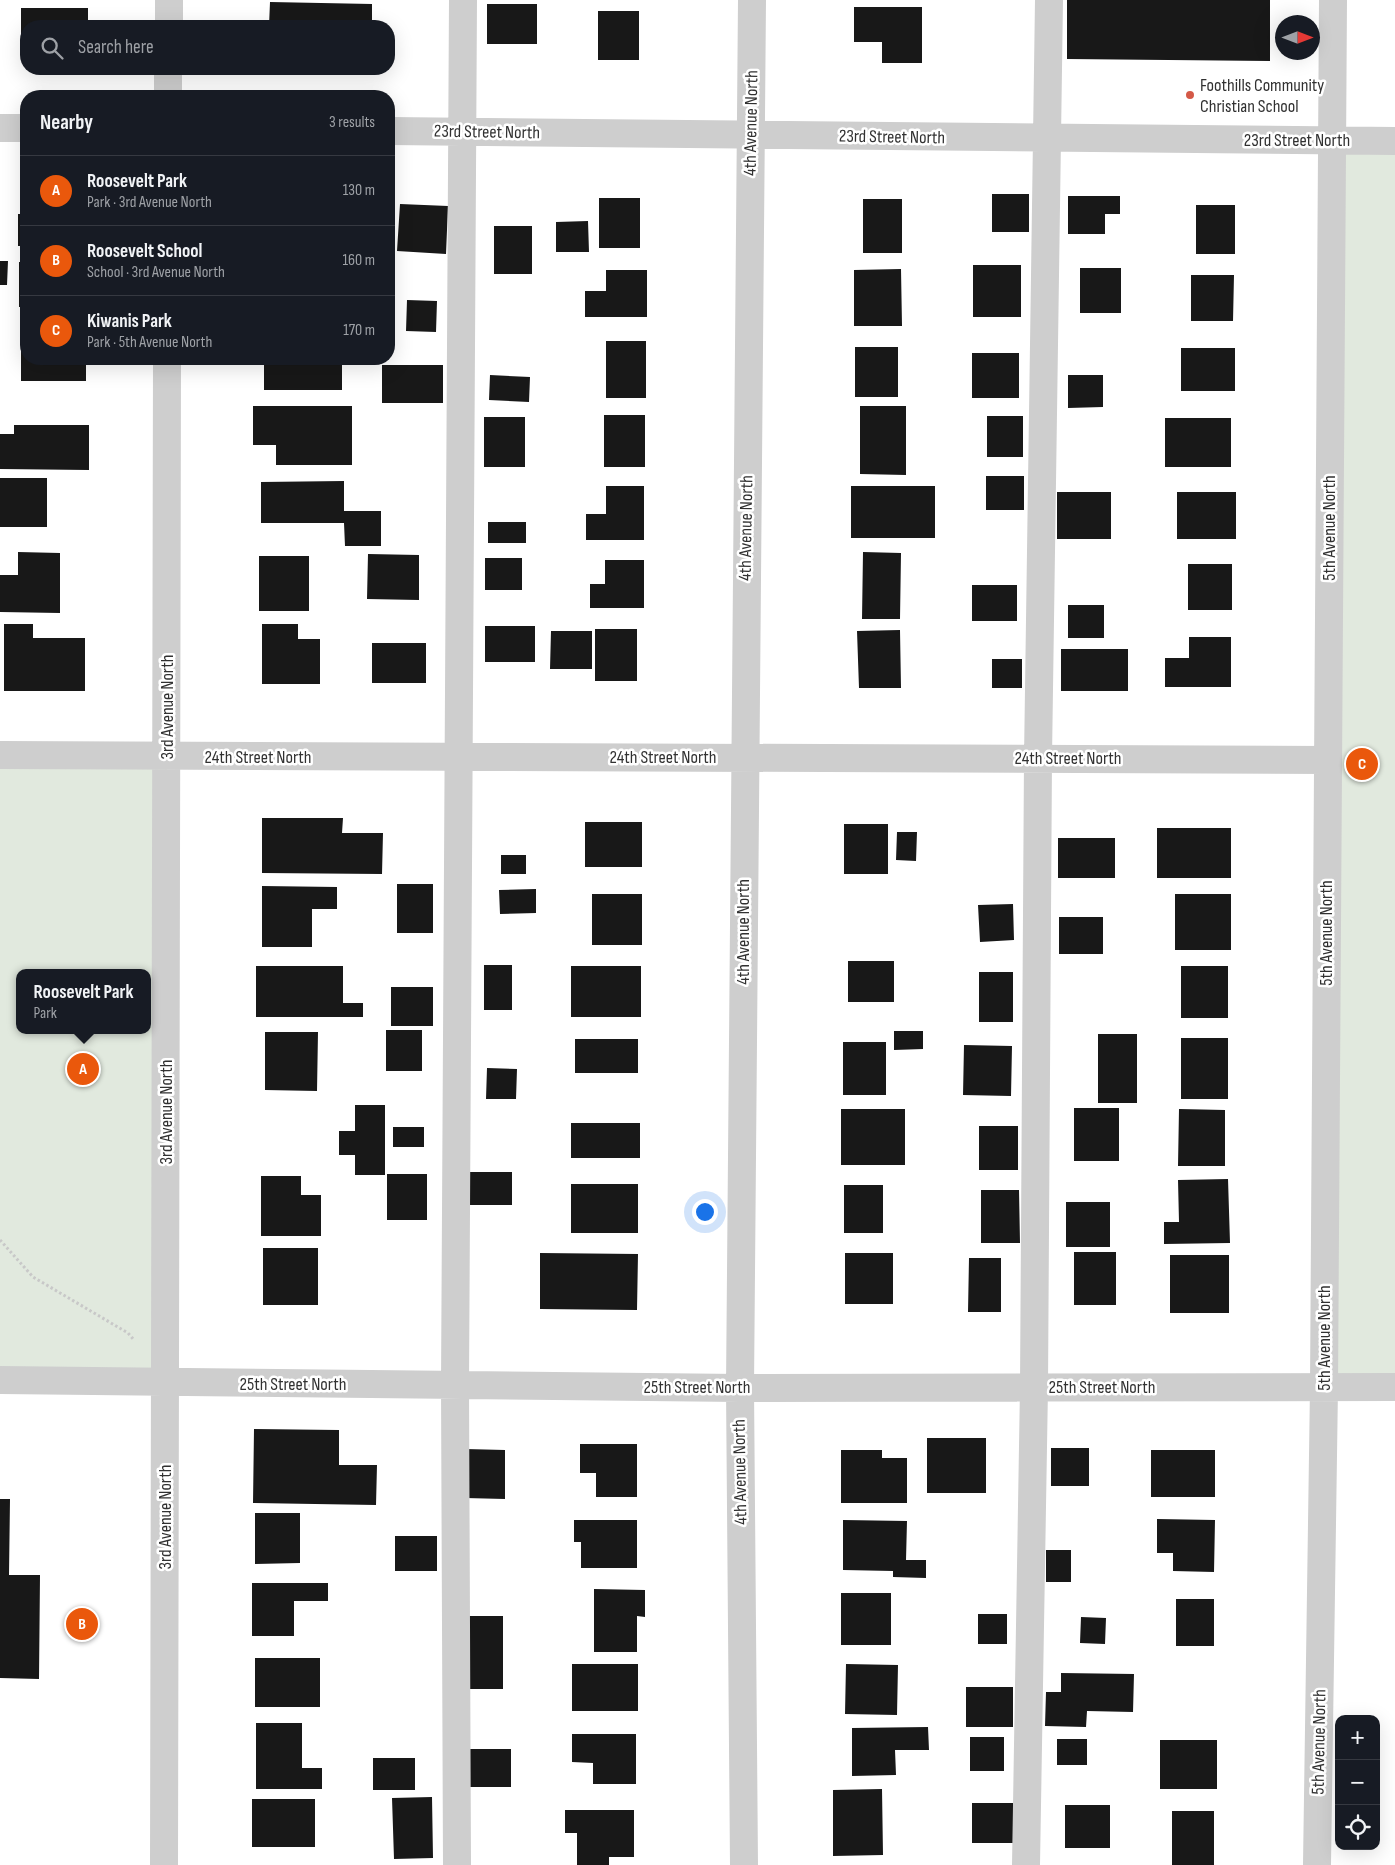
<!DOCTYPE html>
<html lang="en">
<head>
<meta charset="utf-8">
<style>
	body { margin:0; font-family:"Sofia Sans Condensed",sans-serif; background:#20242c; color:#f1f3f6 }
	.controls { position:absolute; right:15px; bottom:15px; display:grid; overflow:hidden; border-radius:10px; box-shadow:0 5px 20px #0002 }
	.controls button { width:45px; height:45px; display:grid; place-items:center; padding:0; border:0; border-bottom:1px solid #363941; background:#171b24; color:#f1f3f6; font:25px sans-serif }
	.compass { position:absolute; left:1275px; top:15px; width:45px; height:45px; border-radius:50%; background:#171b24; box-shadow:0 5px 20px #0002; rotate:90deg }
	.you { position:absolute; left:704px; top:1211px; width:18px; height:18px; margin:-12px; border:4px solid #fff; border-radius:50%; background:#1a73e8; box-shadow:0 0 0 8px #1a73e833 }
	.badge { display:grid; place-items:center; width:32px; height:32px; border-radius:50%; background:#ea580c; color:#fff; font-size:16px; font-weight:700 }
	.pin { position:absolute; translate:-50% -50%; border:2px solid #fff; box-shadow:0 1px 5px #0006 }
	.popup { position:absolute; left:16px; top:969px; width:135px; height:65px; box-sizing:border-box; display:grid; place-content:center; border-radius:10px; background:#171b24; filter:drop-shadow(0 1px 4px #0005); font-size:16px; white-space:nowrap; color:#9ea1a6 }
	.popup b { font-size:19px; color:#f1f3f6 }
	.popup::after { content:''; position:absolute; left:50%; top:100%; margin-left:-10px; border:10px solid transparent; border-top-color:#171b24 }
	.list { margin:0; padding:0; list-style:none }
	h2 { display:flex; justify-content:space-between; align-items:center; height:65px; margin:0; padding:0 20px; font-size:21px }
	h2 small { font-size:16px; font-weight:400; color:#9ea1a6 }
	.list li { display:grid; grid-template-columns:32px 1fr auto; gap:15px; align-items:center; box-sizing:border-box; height:70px; padding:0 20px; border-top:1px solid #363941 }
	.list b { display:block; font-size:19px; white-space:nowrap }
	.list p { margin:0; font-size:16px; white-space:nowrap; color:#9ea1a6 }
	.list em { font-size:16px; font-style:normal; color:#9ea1a6 }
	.icon { flex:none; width:28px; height:28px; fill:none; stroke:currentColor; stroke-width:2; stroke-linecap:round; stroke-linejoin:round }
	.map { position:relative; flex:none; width:1395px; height:1865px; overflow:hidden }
	.search { position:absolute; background:#171b24; box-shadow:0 5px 20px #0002; left:20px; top:20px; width:375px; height:55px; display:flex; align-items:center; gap:12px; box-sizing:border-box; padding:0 18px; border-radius:20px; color:#9ea1a6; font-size:19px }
	.panel { position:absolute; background:#171b24; box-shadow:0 5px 20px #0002; left:20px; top:90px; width:375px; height:275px; border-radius:20px }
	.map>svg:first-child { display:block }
	.green { fill:#e1e9de; fill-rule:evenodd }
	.building { fill:#181818 }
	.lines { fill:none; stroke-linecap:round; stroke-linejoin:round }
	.path { stroke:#c8c8c8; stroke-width:3; stroke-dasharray:2.5 2.5; stroke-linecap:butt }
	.minor { stroke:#cecece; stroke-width:28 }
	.poi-dot { fill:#d45947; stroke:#fff; stroke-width:2 }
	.labels { text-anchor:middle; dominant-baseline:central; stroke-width:5; stroke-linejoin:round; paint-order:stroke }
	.poi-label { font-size:18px; fill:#313131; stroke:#fff; text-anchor:start }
	.street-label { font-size:18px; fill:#313131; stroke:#fff }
</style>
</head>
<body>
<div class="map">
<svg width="1395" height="1865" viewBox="0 0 1395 1865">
	<rect width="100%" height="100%" fill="#fff"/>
	<!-- green -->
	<path class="green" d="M 1332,140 L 1395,141 L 1395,1387 L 1324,1387 Z
		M 0,755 L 167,757 L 165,1383 L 0,1380 ZM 19,973 L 147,973 L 147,1030 L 19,1030 Z"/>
	<!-- building -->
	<path class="building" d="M 1067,0 L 1270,0 L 1270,61 L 1067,59 Z
		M 270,2 L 372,4 L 372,26 L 269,26 Z
		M 487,4 L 537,4 L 537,44 L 487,44 Z
		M 854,7 L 922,7 L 922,63 L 882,63 L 882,42 L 854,42 Z
		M 21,8 L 88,8 L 88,26 L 26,26 L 26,55 L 21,55 Z
		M 598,11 L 639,11 L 639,60 L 598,60 Z
		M 992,194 L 1029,194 L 1029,232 L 992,232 Z
		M 1068,196 L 1120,196 L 1120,214 L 1105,214 L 1105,234 L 1068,234 Z
		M 599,198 L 640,198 L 640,248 L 599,248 Z
		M 863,199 L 902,199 L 902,253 L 863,253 Z
		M 400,204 L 448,206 L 446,254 L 397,251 Z
		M 1196,205 L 1235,205 L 1235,254 L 1196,254 Z
		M 18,214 L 26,214 L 26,246 L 18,246 Z
		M 588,221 L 589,252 L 556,252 L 556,222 Z
		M 494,226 L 532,226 L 532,274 L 494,274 Z
		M 0,261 L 8,261 L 7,285 L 0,285 Z
		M 19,262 L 26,262 L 26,307 L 19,307 Z
		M 973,265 L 1021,265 L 1021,317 L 973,317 Z
		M 1080,268 L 1121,268 L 1121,313 L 1080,313 Z
		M 901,269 L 902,326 L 854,326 L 854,270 Z
		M 606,270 L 647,270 L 647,317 L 585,317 L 585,291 L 606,291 Z
		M 1191,275 L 1234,275 L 1233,321 L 1191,321 Z
		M 407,300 L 437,301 L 436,332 L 406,331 Z
		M 21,336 L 26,336 L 26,359 L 86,359 L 86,381 L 21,381 Z
		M 606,341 L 646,341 L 646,398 L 606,398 Z
		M 855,347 L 898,347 L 898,397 L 855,397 Z
		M 1181,348 L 1235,348 L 1235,391 L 1181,391 Z
		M 972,353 L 1019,353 L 1019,398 L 972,398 Z
		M 264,359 L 342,359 L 342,390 L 264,390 Z
		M 382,365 L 443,365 L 443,403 L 382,403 Z
		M 490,375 L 530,377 L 529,402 L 489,400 Z
		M 1068,375 L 1103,375 L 1103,407 L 1068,408 Z
		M 253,406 L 352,406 L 352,465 L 276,465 L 276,445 L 253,445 Z
		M 860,406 L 906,406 L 906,475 L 860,474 Z
		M 604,415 L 645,415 L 645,467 L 604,467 Z
		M 987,416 L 1023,416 L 1023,457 L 987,457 Z
		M 484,417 L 525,417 L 525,467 L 484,467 Z
		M 1165,418 L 1231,418 L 1231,467 L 1165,467 Z
		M 14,425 L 89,425 L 89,470 L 0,469 L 0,434 L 14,434 Z
		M 986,476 L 1024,476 L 1024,510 L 986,510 Z
		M 0,478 L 47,478 L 47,527 L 0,527 Z
		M 344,481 L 344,511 L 381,511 L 381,546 L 345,546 L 344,523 L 261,523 L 261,482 Z
		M 606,486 L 644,486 L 644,540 L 586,540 L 586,514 L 606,514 Z
		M 851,486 L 935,486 L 935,538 L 851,538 Z
		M 1057,492 L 1111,492 L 1111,539 L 1057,539 Z
		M 1177,492 L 1236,492 L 1236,539 L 1177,539 Z
		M 488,522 L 526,522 L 526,543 L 488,543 Z
		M 18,552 L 60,553 L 60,613 L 0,612 L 0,575 L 18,575 Z
		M 863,552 L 901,553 L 900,619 L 862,619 Z
		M 368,554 L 419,555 L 419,600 L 367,599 Z
		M 259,556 L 309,556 L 309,611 L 259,611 Z
		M 485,558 L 522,558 L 522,590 L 485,590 Z
		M 605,560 L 644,560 L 644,608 L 590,608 L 590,584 L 605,584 Z
		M 1188,564 L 1232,564 L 1232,610 L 1188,610 Z
		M 972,585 L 1017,585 L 1017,621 L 972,621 Z
		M 1068,605 L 1104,605 L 1104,638 L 1068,638 Z
		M 4,624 L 33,624 L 33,638 L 85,638 L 85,691 L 4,691 Z
		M 262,624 L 298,624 L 298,639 L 320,639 L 320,684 L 262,684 Z
		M 485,626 L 535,626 L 535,662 L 485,662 Z
		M 595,629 L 637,629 L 637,681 L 595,681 Z
		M 900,630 L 901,688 L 859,688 L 857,631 Z
		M 551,631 L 592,631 L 592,669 L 550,669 Z
		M 1189,637 L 1231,637 L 1231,687 L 1165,687 L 1165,658 L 1189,658 Z
		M 372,643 L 426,643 L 426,683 L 372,683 Z
		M 1061,649 L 1128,649 L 1128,691 L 1061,691 Z
		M 992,659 L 1022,659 L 1022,688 L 992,688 Z
		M 262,818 L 343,818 L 342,833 L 383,833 L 382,874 L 262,873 Z
		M 585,822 L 642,822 L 642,867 L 585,867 Z
		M 844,824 L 888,824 L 888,874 L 844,874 Z
		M 1157,828 L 1231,828 L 1231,878 L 1157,878 Z
		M 897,832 L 917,832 L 916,861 L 896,860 Z
		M 1058,838 L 1115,838 L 1115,878 L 1058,878 Z
		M 501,855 L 526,855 L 526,874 L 501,874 Z
		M 397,884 L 433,884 L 433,933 L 397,933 Z
		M 262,886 L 337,887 L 337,909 L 312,909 L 312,947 L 262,947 Z
		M 536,889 L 536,913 L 500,914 L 499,890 Z
		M 592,894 L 642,894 L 642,945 L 592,945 Z
		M 1175,894 L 1231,894 L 1231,950 L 1175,950 Z
		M 1013,904 L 1014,940 L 980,942 L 978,905 Z
		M 1059,917 L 1103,917 L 1103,954 L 1059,954 Z
		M 848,961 L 894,961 L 894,1002 L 848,1002 Z
		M 484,965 L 512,965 L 512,1010 L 484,1010 Z
		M 256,966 L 343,966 L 343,1003 L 363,1003 L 363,1017 L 256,1017 Z
		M 571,966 L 641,966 L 641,1017 L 571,1017 Z
		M 1181,966 L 1228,966 L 1228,1018 L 1181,1018 Z
		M 979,972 L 1013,972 L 1013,1022 L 979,1022 Z
		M 391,987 L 433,987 L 433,1026 L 391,1026 Z
		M 386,1030 L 422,1030 L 422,1071 L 386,1071 Z
		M 894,1031 L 923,1031 L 923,1049 L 894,1050 Z
		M 265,1032 L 318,1032 L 317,1091 L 265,1090 Z
		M 1098,1034 L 1137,1034 L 1137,1103 L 1098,1103 Z
		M 1181,1038 L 1228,1038 L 1228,1099 L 1181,1099 Z
		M 575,1039 L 638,1039 L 638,1073 L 575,1073 Z
		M 843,1042 L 886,1042 L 886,1095 L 843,1095 Z
		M 964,1045 L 1012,1046 L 1011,1096 L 963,1095 Z
		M 487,1068 L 517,1069 L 516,1099 L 486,1099 Z
		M 355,1105 L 385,1105 L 385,1175 L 355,1175 L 355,1155 L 339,1155 L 339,1131 L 355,1131 Z
		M 1074,1108 L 1119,1108 L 1119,1161 L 1074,1161 Z
		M 841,1109 L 905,1109 L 905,1165 L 841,1165 Z
		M 1179,1109 L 1225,1110 L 1225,1166 L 1178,1166 Z
		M 571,1123 L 640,1123 L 640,1158 L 571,1158 Z
		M 979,1126 L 1018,1126 L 1018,1170 L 979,1170 Z
		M 393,1127 L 424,1127 L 424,1147 L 393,1147 Z
		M 466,1172 L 512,1172 L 512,1205 L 466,1205 Z
		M 387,1174 L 427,1174 L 427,1220 L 387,1220 Z
		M 261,1176 L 301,1176 L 301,1195 L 321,1195 L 321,1236 L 261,1236 Z
		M 1228,1179 L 1230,1243 L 1164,1244 L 1164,1222 L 1179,1222 L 1178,1180 Z
		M 571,1184 L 638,1184 L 638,1233 L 571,1233 Z
		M 844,1185 L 883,1185 L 883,1233 L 844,1233 Z
		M 981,1190 L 1019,1190 L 1020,1243 L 981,1243 Z
		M 1066,1202 L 1110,1202 L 1110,1247 L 1066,1247 Z
		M 263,1248 L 318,1248 L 318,1305 L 263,1305 Z
		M 1074,1252 L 1116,1252 L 1116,1305 L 1074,1305 Z
		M 540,1253 L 638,1254 L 637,1310 L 540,1309 Z
		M 845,1253 L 893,1253 L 893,1304 L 845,1304 Z
		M 1170,1255 L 1229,1255 L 1229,1313 L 1170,1313 Z
		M 969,1258 L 1001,1258 L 1001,1312 L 968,1312 Z
		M 254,1429 L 339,1430 L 339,1465 L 377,1465 L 376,1505 L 253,1503 Z
		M 927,1438 L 986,1438 L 986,1493 L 927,1493 Z
		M 580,1444 L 637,1444 L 637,1497 L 596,1497 L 596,1473 L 580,1473 Z
		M 1051,1448 L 1089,1448 L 1089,1486 L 1051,1486 Z
		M 465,1449 L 505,1450 L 505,1499 L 465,1498 Z
		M 841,1450 L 882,1450 L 882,1458 L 907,1458 L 907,1503 L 841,1503 Z
		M 1151,1450 L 1215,1450 L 1215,1497 L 1151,1497 Z
		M 0,1499 L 10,1499 L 9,1575 L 40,1575 L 39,1679 L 0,1678 Z
		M 255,1513 L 300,1513 L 300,1563 L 255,1564 Z
		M 1157,1519 L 1215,1520 L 1214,1572 L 1173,1571 L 1173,1553 L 1157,1553 Z
		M 574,1520 L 637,1520 L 637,1568 L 581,1568 L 581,1542 L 574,1542 Z
		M 843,1520 L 907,1521 L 906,1560 L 926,1560 L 926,1578 L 893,1577 L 893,1571 L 843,1570 Z
		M 395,1536 L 437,1536 L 437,1571 L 395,1571 Z
		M 1046,1550 L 1071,1550 L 1071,1582 L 1046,1582 Z
		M 252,1583 L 328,1583 L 328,1601 L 294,1601 L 294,1636 L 252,1636 Z
		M 594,1589 L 645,1590 L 645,1617 L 637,1616 L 637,1652 L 594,1652 Z
		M 841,1593 L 891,1593 L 891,1645 L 841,1645 Z
		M 1176,1599 L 1214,1599 L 1214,1646 L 1176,1646 Z
		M 978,1614 L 1007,1614 L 1007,1644 L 978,1644 Z
		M 465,1616 L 503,1616 L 503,1689 L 465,1689 Z
		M 1081,1617 L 1106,1618 L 1105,1644 L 1080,1643 Z
		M 255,1658 L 320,1658 L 320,1707 L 255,1707 Z
		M 572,1664 L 638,1664 L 638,1711 L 572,1711 Z
		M 846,1664 L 898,1665 L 897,1715 L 845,1714 Z
		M 1061,1673 L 1134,1674 L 1133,1712 L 1087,1711 L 1086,1727 L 1045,1726 L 1046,1692 L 1061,1692 Z
		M 966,1687 L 1013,1687 L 1013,1727 L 966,1727 Z
		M 256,1723 L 302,1723 L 302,1768 L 322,1768 L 322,1789 L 256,1789 Z
		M 928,1727 L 929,1750 L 895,1750 L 896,1775 L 852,1776 L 852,1728 Z
		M 572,1734 L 636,1734 L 636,1784 L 593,1784 L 593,1763 L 572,1762 Z
		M 970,1737 L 1004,1737 L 1004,1771 L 970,1771 Z
		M 1057,1739 L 1087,1739 L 1087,1765 L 1057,1765 Z
		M 1160,1740 L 1217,1740 L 1217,1789 L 1160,1789 Z
		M 470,1749 L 511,1749 L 511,1787 L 470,1787 Z
		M 373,1758 L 415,1758 L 415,1790 L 373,1790 Z
		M 882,1789 L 883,1855 L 833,1856 L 833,1790 Z
		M 432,1797 L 433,1858 L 394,1859 L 392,1798 Z
		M 252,1799 L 315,1799 L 315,1847 L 252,1847 Z
		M 972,1803 L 1013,1803 L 1013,1843 L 972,1843 Z
		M 1065,1805 L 1110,1805 L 1110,1848 L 1065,1848 Z
		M 565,1810 L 634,1810 L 634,1857 L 609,1857 L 609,1865 L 577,1865 L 577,1833 L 565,1833 Z
		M 1172,1811 L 1214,1811 L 1214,1865 L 1172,1865 Z"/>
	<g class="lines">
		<!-- path -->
		<path class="path" d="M 0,1240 L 33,1277 L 128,1333 L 134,1340"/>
		<!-- minor -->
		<path class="minor" d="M 169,26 L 169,0
			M 168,96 L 168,69
			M 0,128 L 26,128
			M 389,131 L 1395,141
			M 0,755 L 1327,760
			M 0,1380 L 740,1388 L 1395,1387
			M 164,1865 L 167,359
			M 457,1865 L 455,1385 L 463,0
			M 744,1865 L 740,1388 L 752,0
			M 1026,1865 L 1034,1387 L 1038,758 L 1049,0
			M 1317,1865 L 1324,1387 L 1333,0"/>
	</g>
	<!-- markers -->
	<circle class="poi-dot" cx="1190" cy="95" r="5"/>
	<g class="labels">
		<!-- poi labels -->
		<g class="poi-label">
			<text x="1200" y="85">Foothills Community<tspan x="1200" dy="21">Christian School</tspan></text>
		</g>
		<!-- street labels -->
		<g class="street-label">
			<text transform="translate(751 123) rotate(-89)">4th Avenue North</text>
			<text transform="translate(487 132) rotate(1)">23rd Street North</text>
			<text transform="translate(892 137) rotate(1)">23rd Street North</text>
			<text x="1297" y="140">23rd Street North</text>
			<text transform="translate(746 528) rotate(-89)">4th Avenue North</text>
			<text transform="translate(1329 528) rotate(-90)">5th Avenue North</text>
			<text transform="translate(167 707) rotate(-90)">3rd Avenue North</text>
			<text x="258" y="757">24th Street North</text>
			<text x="663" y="757">24th Street North</text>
			<text x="1068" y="758">24th Street North</text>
			<text transform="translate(743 932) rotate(-90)">4th Avenue North</text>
			<text transform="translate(1326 933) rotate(-90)">5th Avenue North</text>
			<text transform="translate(166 1112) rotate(-90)">3rd Avenue North</text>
			<text transform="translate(1324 1338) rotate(-90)">5th Avenue North</text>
			<text x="293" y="1384">25th Street North</text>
			<text x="697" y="1387">25th Street North</text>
			<text x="1102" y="1387">25th Street North</text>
			<text transform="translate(740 1472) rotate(-91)">4th Avenue North</text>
			<text transform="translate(165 1517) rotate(-90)">3rd Avenue North</text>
			<text transform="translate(1319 1742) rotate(-89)">5th Avenue North</text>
		</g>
	</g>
</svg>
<div class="controls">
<button>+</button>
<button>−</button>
<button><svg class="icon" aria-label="locate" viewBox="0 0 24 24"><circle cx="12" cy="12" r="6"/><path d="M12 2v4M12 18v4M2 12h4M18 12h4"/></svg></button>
</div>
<svg class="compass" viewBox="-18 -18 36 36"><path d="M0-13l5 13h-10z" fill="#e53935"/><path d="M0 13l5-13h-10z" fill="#9ea1a6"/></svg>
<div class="you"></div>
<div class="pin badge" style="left:83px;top:1069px">A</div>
<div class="popup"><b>Roosevelt Park</b>Park</div>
<div class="pin badge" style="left:82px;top:1624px">B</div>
<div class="pin badge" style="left:1362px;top:764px">C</div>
<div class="search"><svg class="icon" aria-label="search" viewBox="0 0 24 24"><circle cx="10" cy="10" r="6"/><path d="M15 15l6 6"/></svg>Search here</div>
<section class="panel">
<h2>Nearby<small>3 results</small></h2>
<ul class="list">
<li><span class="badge">A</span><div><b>Roosevelt Park</b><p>Park · 3rd Avenue North</p></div><em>130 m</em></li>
<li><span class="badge">B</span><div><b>Roosevelt School</b><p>School · 3rd Avenue North</p></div><em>160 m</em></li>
<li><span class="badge">C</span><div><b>Kiwanis Park</b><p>Park · 5th Avenue North</p></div><em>170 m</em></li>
</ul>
</section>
</div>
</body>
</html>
